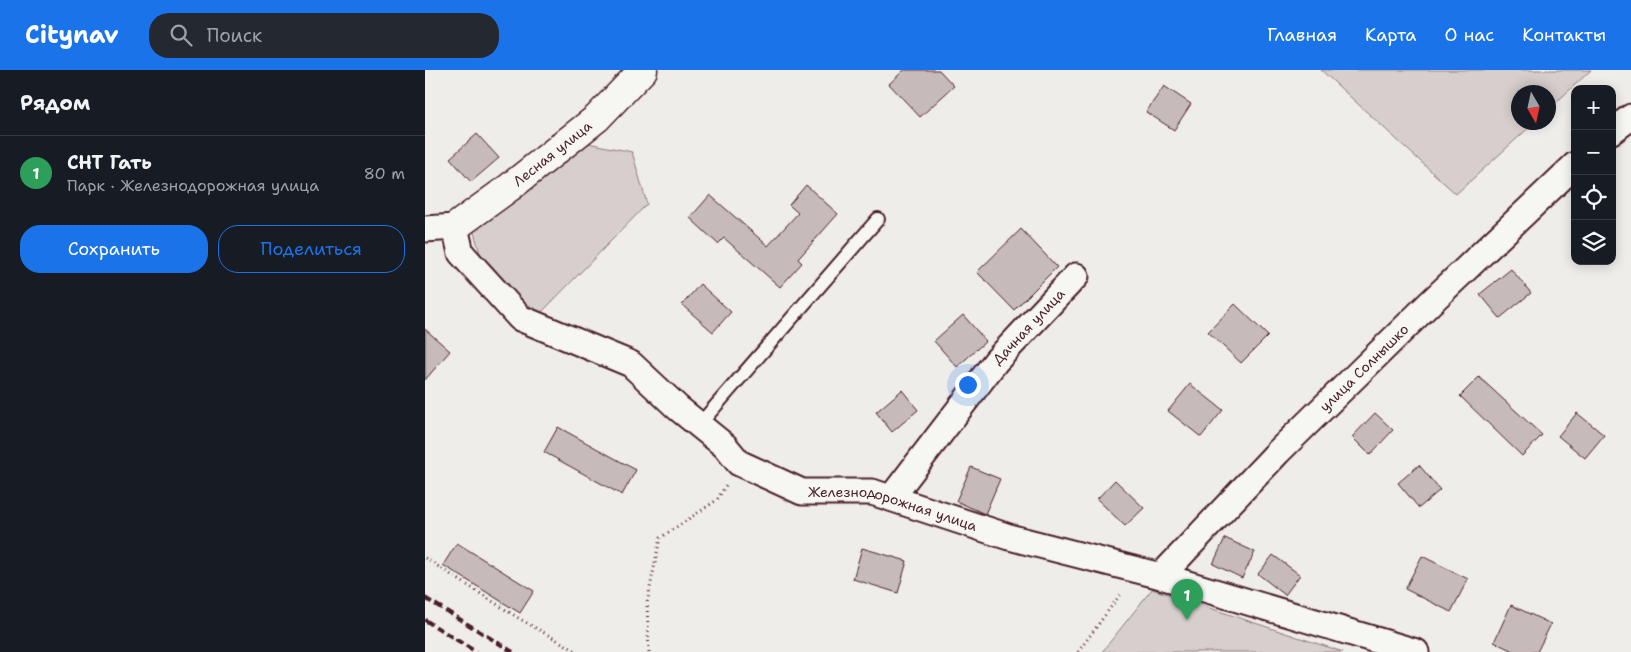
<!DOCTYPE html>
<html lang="ru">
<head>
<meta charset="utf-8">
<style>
	body { margin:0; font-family:"Shantell Sans",sans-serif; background:#242831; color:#f1f3f6 }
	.controls { position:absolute; right:15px; top:15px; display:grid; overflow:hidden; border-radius:10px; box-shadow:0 2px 12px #0003 }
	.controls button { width:45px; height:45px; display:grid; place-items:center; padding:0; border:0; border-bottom:1px solid #363941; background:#171b24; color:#f1f3f6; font:25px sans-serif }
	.compass { position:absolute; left:1086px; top:15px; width:45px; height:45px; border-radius:50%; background:#171b24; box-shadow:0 2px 12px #0003; rotate:171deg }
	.you { position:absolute; left:542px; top:314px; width:18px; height:18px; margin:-12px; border:4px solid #fff; border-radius:50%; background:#1a73e8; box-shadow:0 0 0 8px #1a73e833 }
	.badge { display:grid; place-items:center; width:32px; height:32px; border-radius:50%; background:#1a73e8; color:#fff; font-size:16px; font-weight:700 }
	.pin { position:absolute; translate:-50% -41px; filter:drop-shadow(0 1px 2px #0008) }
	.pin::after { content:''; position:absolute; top:26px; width:18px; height:15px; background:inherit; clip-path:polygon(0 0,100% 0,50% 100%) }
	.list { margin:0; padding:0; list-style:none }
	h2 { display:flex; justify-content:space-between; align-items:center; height:65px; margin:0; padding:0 20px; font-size:21px }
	h2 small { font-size:16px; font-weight:400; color:#9ea1a6 }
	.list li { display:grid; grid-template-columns:32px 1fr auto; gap:15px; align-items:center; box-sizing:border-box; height:75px; padding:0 20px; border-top:1px solid #363941 }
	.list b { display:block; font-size:19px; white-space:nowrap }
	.list p { margin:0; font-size:16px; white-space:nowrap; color:#9ea1a6 }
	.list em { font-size:16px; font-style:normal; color:#9ea1a6 }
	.actions { display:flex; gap:10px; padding:15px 20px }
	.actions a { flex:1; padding:11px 0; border:1px solid #1a73e8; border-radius:20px; text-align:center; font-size:18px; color:#1a73e8 }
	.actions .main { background:#1a73e8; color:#fff }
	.icon { flex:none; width:28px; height:28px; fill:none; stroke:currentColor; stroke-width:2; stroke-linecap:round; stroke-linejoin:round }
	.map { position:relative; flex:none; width:1206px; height:582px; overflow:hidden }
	header { display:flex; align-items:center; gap:30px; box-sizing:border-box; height:70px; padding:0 25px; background:#1a73e8; color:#fff }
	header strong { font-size:24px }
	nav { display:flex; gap:28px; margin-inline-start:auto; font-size:18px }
	.search { width:350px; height:45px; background:#242831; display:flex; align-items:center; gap:12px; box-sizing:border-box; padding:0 18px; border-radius:20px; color:#9ea1a6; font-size:19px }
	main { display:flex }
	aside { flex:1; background:#171b24 }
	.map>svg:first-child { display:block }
	.green { fill:#d7cfce; stroke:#90777c }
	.building { fill:#c6babb; stroke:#4a1f2b }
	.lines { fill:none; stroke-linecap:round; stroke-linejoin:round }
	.service-casing { stroke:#4a1f2b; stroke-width:16 }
	.minor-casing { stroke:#4a1f2b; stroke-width:29 }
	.tertiary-casing { stroke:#4a1f2b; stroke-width:31 }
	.path { stroke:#4a1f2b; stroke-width:3; stroke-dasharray:1 4; stroke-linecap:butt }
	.service { stroke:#f6f6f2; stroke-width:12 }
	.minor { stroke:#f6f6f2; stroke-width:25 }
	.tertiary { stroke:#f6f6f2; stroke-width:28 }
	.rail { stroke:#4a1f2b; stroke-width:4; stroke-dasharray:8 4; stroke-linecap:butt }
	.labels { text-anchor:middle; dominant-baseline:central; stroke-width:5; stroke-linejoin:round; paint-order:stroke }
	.street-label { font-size:14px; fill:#4a1f2b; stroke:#f6f6f2 }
</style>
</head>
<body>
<header>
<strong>Citynav</strong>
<div class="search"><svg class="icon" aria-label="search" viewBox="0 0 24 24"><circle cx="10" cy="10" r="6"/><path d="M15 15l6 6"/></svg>Поиск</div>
<nav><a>Главная</a><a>Карта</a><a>О нас</a><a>Контакты</a></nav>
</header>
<main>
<aside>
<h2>Рядом<small></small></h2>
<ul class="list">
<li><span class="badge" style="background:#2e9e5b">1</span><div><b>СНТ Гать</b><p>Парк · Железнодорожная улица</p></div><em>80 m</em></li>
</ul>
<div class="actions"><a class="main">Сохранить</a><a>Поделиться</a></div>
</aside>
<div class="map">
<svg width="1206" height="582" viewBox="0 0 1206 582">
	<rect width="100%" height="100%" fill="#efedea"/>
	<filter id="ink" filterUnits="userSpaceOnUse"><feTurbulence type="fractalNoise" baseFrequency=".02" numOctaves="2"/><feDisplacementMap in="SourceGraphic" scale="10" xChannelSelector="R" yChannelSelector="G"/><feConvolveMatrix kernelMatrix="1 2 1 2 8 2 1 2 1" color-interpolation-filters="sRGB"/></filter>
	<g filter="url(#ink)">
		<!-- green -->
		<path class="green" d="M 896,0 L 1166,0 L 1124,39 L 1124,22 L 1094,22 L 1094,52 L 1109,53 L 1031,124 Z
			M 163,73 L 207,82 L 222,134 L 116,243 L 62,208 L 48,159 Z
			M 727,519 L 918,582 L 677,582 Z"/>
		<!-- building -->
		<path class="building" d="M 479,0 L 514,0 L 529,16 L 495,47 L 464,14 Z
			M 739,16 L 766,34 L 749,60 L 721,42 Z
			M 52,64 L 74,88 L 46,112 L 25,88 Z
			M 381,115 L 413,144 L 373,189 L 377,193 L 355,217 L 299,168 L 293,174 L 265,148 L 285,125 L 343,176 L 373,143 L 364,135 Z
			M 596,159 L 632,197 L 589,240 L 552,202 Z
			M 1086,199 L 1106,223 L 1075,248 L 1055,224 Z
			M 275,214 L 306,242 L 288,262 L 257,235 Z
			M 810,234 L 843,266 L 816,293 L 783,262 Z
			M 538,245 L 561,271 L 532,297 L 509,271 Z
			M 0,259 L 25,281 L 0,310 Z
			M 1054,307 L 1117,365 L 1097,386 L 1035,326 Z
			M 765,314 L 798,340 L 776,367 L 743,341 Z
			M 477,320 L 493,340 L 467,362 L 451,342 Z
			M 950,343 L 968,360 L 945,385 L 927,367 Z
			M 1152,343 L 1179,365 L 1160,388 L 1133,366 Z
			M 133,357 L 211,400 L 197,425 L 119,382 Z
			M 994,395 L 1015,420 L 994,438 L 973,413 Z
			M 546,397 L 575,409 L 560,444 L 531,431 Z
			M 690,410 L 719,438 L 700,456 L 672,429 Z
			M 800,468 L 830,482 L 817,508 L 788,494 Z
			M 32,473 L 109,521 L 95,543 L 18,495 Z
			M 437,478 L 482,491 L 473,523 L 428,509 Z
			M 848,485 L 875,505 L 860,525 L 833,504 Z
			M 997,486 L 1043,509 L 1026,542 L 980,519 Z
			M 1086,535 L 1126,554 L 1112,582 L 1090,582 L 1069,572 Z"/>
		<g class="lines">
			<defs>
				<path id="service" d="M 274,355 L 453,149"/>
				<g id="minor">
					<path d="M 1187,61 L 1206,47"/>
					<path id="s1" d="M 0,159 L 30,157 L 36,183 L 95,248 L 206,294 L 253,338 L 300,376 L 314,393 L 377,422 L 447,422 L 584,467 L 736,506 L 991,582"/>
					<path id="s2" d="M 466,428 L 571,291 L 651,206"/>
					<path id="s3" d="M 736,506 L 853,382 L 1004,234 L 1150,95"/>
				</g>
				<g id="tertiary">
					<path id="s4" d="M 30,157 L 85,117 L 172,48 L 218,0"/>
				</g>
			</defs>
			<!-- service casing -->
			<use href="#service" class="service-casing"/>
			<!-- minor casing -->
			<use href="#minor" class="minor-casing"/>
			<!-- tertiary casing -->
			<use href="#tertiary" class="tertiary-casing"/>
			<!-- path -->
			<path class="path" d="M 0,488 L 95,549 L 153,582
				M 224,582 L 222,533 L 235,468 L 292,430 L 301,415
				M 653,582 L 697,522"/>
			<!-- service -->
			<use href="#service" class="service"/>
			<!-- minor -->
			<use href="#minor" class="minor"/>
			<!-- tertiary -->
			<use href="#tertiary" class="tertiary"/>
			<!-- rail -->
			<path class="rail" d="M 0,528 L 88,582
				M 0,550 L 51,582"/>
		</g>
	</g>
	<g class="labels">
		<!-- street labels -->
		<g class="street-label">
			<text stroke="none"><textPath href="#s4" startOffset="122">Лесная улица</textPath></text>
			<text stroke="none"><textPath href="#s2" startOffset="220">Дачная улица</textPath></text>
			<text stroke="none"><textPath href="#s3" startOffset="291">улица Солнышко</textPath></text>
			<text stroke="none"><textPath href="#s1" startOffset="574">Железнодорожная улица</textPath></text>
		</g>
	</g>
</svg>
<div class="controls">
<button>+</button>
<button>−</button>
<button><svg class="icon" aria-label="locate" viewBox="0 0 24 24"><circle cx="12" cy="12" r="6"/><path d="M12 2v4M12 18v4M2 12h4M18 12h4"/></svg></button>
<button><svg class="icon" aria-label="layers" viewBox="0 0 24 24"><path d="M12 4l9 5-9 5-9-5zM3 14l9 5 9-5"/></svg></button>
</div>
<svg class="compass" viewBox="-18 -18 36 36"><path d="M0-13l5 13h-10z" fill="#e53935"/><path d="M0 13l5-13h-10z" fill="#9ea1a6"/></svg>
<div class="you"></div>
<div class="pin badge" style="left:762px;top:550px;background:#2e9e5b">1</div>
</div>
</main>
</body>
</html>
